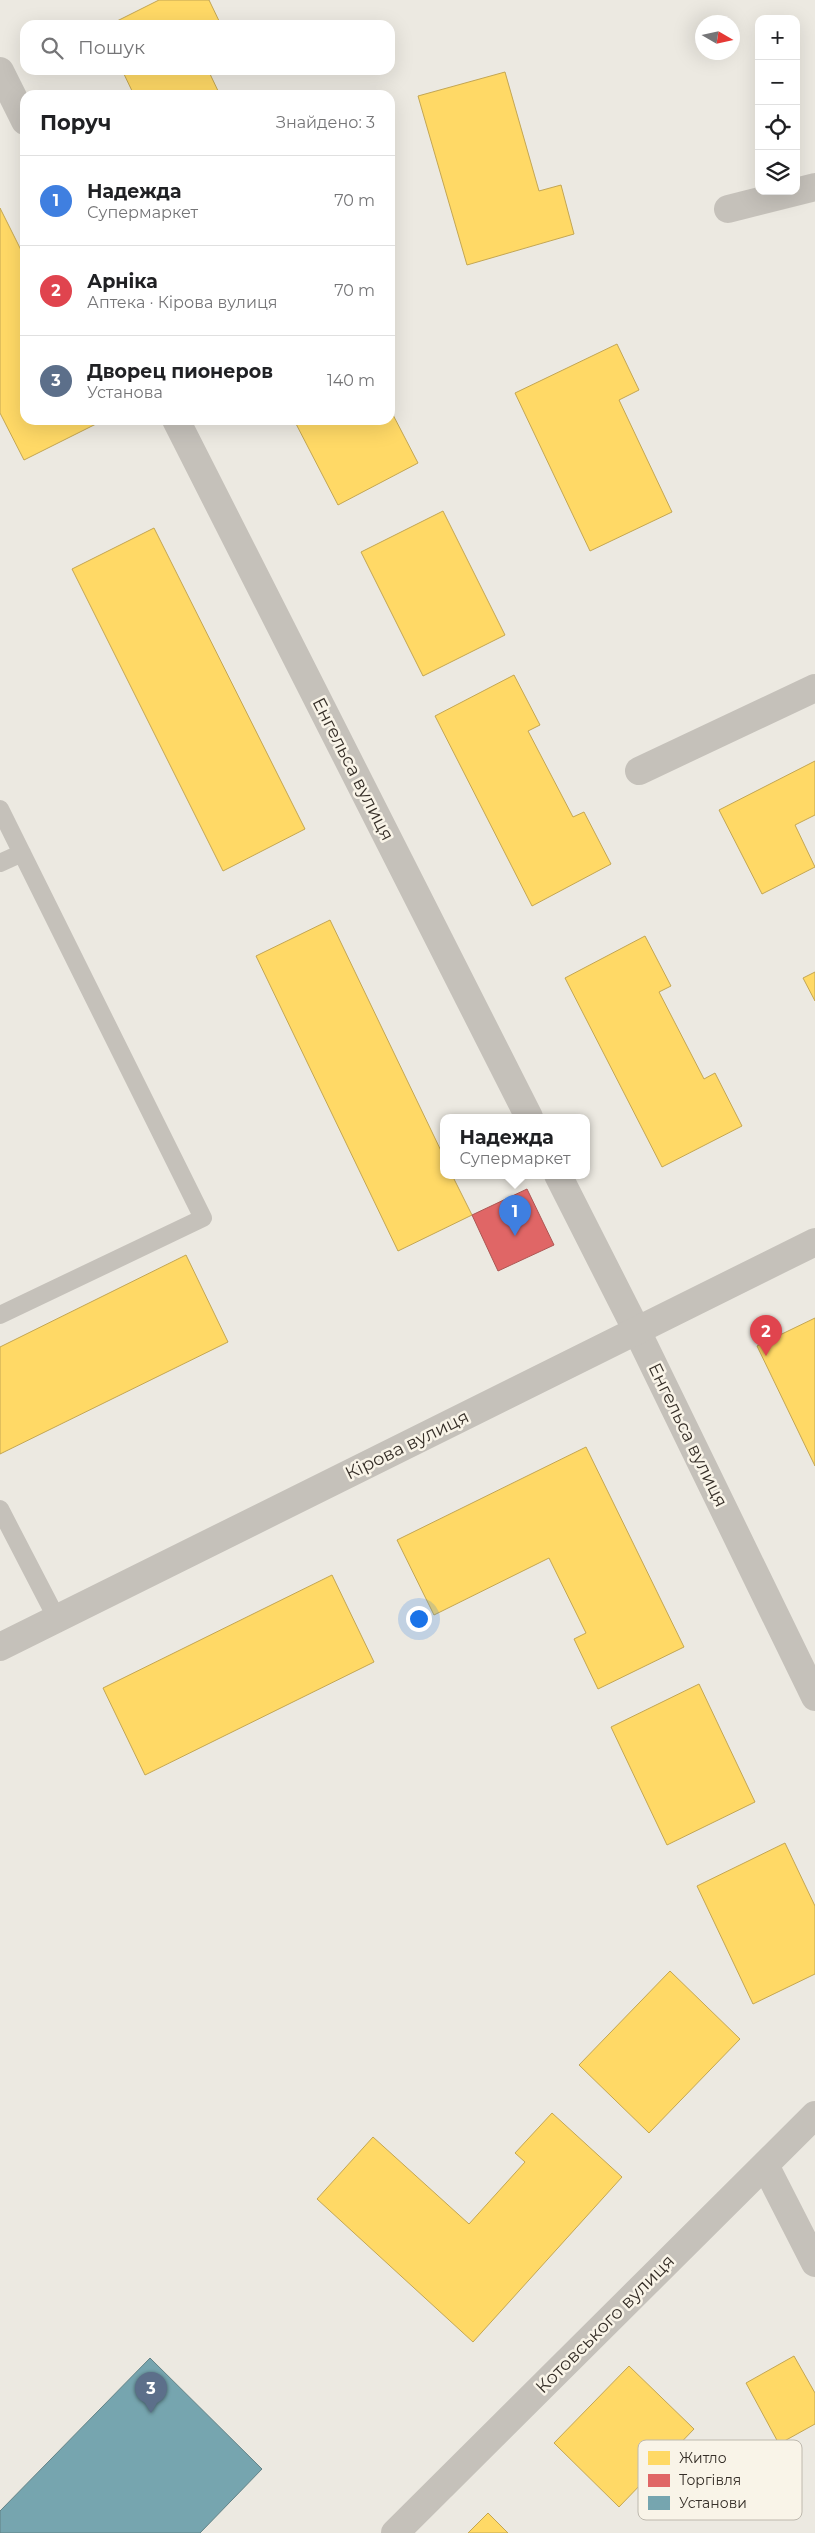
<!DOCTYPE html>
<html lang="uk">
<head>
<meta charset="utf-8">
<style>
	body { margin:0; font-family:Montserrat,sans-serif; background:#f6f6f6; color:#202124 }
	.controls { position:absolute; right:15px; top:15px; display:grid; overflow:hidden; border-radius:10px; box-shadow:0 5px 20px #0002 }
	.controls button { width:45px; height:45px; display:grid; place-items:center; padding:0; border:0; border-bottom:1px solid #e0e0e0; background:#fff; color:#202124; font:25px sans-serif }
	.compass { position:absolute; left:695px; top:15px; width:45px; height:45px; border-radius:50%; background:#fff; box-shadow:0 5px 20px #0002; rotate:99deg }
	.you { position:absolute; left:418px; top:1618px; width:18px; height:18px; margin:-12px; border:4px solid #fff; border-radius:50%; background:#1a73e8; box-shadow:0 0 0 8px #1a73e833 }
	.badge { display:grid; place-items:center; width:32px; height:32px; border-radius:50%; background:#767069; color:#fff; font-size:16px; font-weight:700 }
	.pin { position:absolute; translate:-50% -41px; filter:drop-shadow(0 1px 2px #0008) }
	.pin::after { content:''; position:absolute; top:26px; width:18px; height:15px; background:inherit; clip-path:polygon(0 0,100% 0,50% 100%) }
	.popup { position:absolute; left:440px; top:1114px; width:150px; height:65px; box-sizing:border-box; display:grid; place-content:center; border-radius:10px; background:#fff; filter:drop-shadow(0 1px 4px #0005); font-size:16px; white-space:nowrap; color:#757577 }
	.popup b { font-size:19px; color:#202124 }
	.popup::after { content:''; position:absolute; left:50%; top:100%; margin-left:-10px; border:10px solid transparent; border-top-color:#fff }
	.list { margin:0; padding:0; list-style:none }
	h2 { display:flex; justify-content:space-between; align-items:center; height:65px; margin:0; padding:0 20px; font-size:21px }
	h2 small { font-size:16px; font-weight:400; color:#757577 }
	.list li { display:grid; grid-template-columns:32px 1fr auto; gap:15px; align-items:center; box-sizing:border-box; height:90px; padding:0 20px; border-top:1px solid #e0e0e0 }
	.list b { display:block; font-size:19px; white-space:nowrap }
	.list p { margin:0; font-size:16px; white-space:nowrap; color:#757577 }
	.list em { font-size:16px; font-style:normal; color:#757577 }
	.icon { flex:none; width:28px; height:28px; fill:none; stroke:currentColor; stroke-width:2; stroke-linecap:round; stroke-linejoin:round }
	.map { position:relative; flex:none; width:815px; height:2533px; overflow:hidden }
	.search { position:absolute; background:#fff; box-shadow:0 5px 20px #0002; left:20px; top:20px; width:375px; height:55px; display:flex; align-items:center; gap:12px; box-sizing:border-box; padding:0 18px; border-radius:15px; color:#757577; font-size:19px }
	.panel { position:absolute; background:#fff; box-shadow:0 5px 20px #0002; left:20px; top:90px; width:375px; height:335px; border-radius:15px }
	.map>svg:first-child { display:block }
	.homes { fill:#ffd966; stroke:#c3a653 }
	.shops { fill:#e06666; stroke:#ad5653 }
	.public { fill:#76a5af; stroke:#638286 }
	.lines { fill:none; stroke-linecap:round; stroke-linejoin:round }
	.service { stroke:#c5c1ba; stroke-width:18 }
	.minor { stroke:#c5c1ba; stroke-width:28 }
	.tertiary { stroke:#c5c1ba; stroke-width:28 }
	.labels { text-anchor:middle; dominant-baseline:central; stroke-width:5; stroke-linejoin:round; paint-order:stroke }
	.street-label { font-size:18px; fill:#362f28; stroke:#f9f4e8 }
	.key { fill:#f9f4e8; stroke:#beb9ae; stroke-width:1 }
	.key-label { font-size:14px; fill:#362f28 }
</style>
</head>
<body>
<div class="map">
<svg width="815" height="2533" viewBox="0 0 815 2533">
	<rect width="100%" height="100%" fill="#ece9e1"/>
	<!-- homes -->
	<path class="homes" d="M 159,0 L 209,0 L 221,25 L 109,25 Z
		M 122,70 L 217,70 L 210,74 L 220,95 L 134,95 Z
		M 505,72 L 539,191 L 561,185 L 574,234 L 467,265 L 418,96 Z
		M 0,208 L 25,258 L 25,420 L 104,420 L 24,460 L 0,413 Z
		M 617,344 L 639,390 L 619,400 L 672,512 L 590,551 L 515,393 Z
		M 391,411 L 418,463 L 338,505 L 294,420 L 390,420 Z
		M 443,511 L 505,635 L 423,676 L 361,552 Z
		M 154,528 L 305,829 L 223,871 L 72,569 Z
		M 514,675 L 540,725 L 528,731 L 573,817 L 584,812 L 611,864 L 532,906 L 435,716 Z
		M 815,761 L 815,815 L 795,825 L 815,867 L 762,894 L 719,810 Z
		M 330,920 L 444,1157 L 444,1175 L 452,1175 L 472,1215 L 398,1251 L 256,956 Z
		M 645,936 L 671,986 L 659,992 L 704,1079 L 715,1073 L 742,1126 L 662,1167 L 565,978 Z
		M 815,972 L 815,1001 L 803,978 Z
		M 186,1255 L 228,1342 L 0,1454 L 0,1347 Z
		M 815,1318 L 815,1466 L 757,1346 Z
		M 586,1447 L 684,1647 L 598,1689 L 574,1639 L 586,1633 L 549,1558 L 434,1615 L 397,1540 Z
		M 332,1575 L 374,1662 L 145,1775 L 103,1688 Z
		M 699,1684 L 755,1802 L 667,1845 L 611,1727 Z
		M 785,1843 L 815,1906 L 815,1974 L 753,2004 L 697,1886 Z
		M 670,1971 L 740,2039 L 649,2133 L 579,2065 Z
		M 552,2113 L 622,2177 L 473,2342 L 317,2199 L 373,2137 L 469,2224 L 525,2162 L 515,2153 Z
		M 794,2356 L 815,2393 L 815,2424 L 779,2444 L 746,2383 Z
		M 629,2366 L 694,2429 L 619,2507 L 554,2443 Z
		M 488,2513 L 508,2533 L 468,2533 Z"/>
	<!-- shops -->
	<path class="shops" d="M 527,1189 L 554,1245 L 498,1271 L 472,1215 Z"/>
	<!-- public -->
	<path class="public" d="M 150,2358 L 262,2469 L 200,2533 L 0,2533 L 0,2511 Z"/>
	<g class="lines">
		<!-- service -->
		<path class="service" d="M 0,809 L 203,1218 L 0,1315
			M 0,863 L 22,853
			M 0,1509 L 57,1619"/>
		<!-- minor -->
		<path class="minor" d="M 0,71 L 25,121
			M 728,209 L 815,187
			M 176,420 L 529,1117
			M 639,771 L 815,688
			M 558,1175 L 637,1331 L 815,1697
			M 765,2165 L 815,2263
			M 395,2533 L 815,2115"/>
		<!-- tertiary -->
		<path class="tertiary" d="M 0,1647 L 815,1242"/>
	</g>
	<g class="labels">
		<!-- street labels -->
		<g class="street-label">
			<text transform="translate(353 769) rotate(63)">Енгельса вулиця</text>
			<text transform="translate(688 1435) rotate(64)">Енгельса вулиця</text>
			<text transform="translate(407 1445) rotate(-26)">Кірова вулиця</text>
			<text transform="translate(605 2324) rotate(-45)">Котовського вулиця</text>
		</g>
	</g>
	<!-- legend -->
	<rect x="638" y="2440" width="164" height="80" rx="8" class="key"/>
	<rect x="648" y="2451" width="22" height="14" fill="#ffd966"/>
	<rect x="648" y="2474" width="22" height="13" fill="#e06666"/>
	<rect x="648" y="2496" width="22" height="14" fill="#76a5af"/>
	<g class="key-label">
		<text x="679" y="2463">Житло</text>
		<text x="679" y="2485">Торгівля</text>
		<text x="679" y="2508">Установи</text>
	</g>
</svg>
<div class="controls">
<button>+</button>
<button>−</button>
<button><svg class="icon" aria-label="locate" viewBox="0 0 24 24"><circle cx="12" cy="12" r="6"/><path d="M12 2v4M12 18v4M2 12h4M18 12h4"/></svg></button>
<button><svg class="icon" aria-label="layers" viewBox="0 0 24 24"><path d="M12 4l9 5-9 5-9-5zM3 14l9 5 9-5"/></svg></button>
</div>
<svg class="compass" viewBox="-18 -18 36 36"><path d="M0-13l5 13h-10z" fill="#e53935"/><path d="M0 13l5-13h-10z" fill="#757577"/></svg>
<div class="you"></div>
<div class="pin badge" style="left:515px;top:1236px;background:#3f7fe0">1</div>
<div class="popup"><b>Надежда</b>Супермаркет</div>
<div class="pin badge" style="left:766px;top:1356px;background:#e0444e">2</div>
<div class="pin badge" style="left:151px;top:2413px;background:#5c6f8a">3</div>
<div class="search"><svg class="icon" aria-label="search" viewBox="0 0 24 24"><circle cx="10" cy="10" r="6"/><path d="M15 15l6 6"/></svg>Пошук</div>
<section class="panel">
<h2>Поруч<small>Знайдено: 3</small></h2>
<ul class="list">
<li><span class="badge" style="background:#3f7fe0">1</span><div><b>Надежда</b><p>Супермаркет</p></div><em>70 m</em></li>
<li><span class="badge" style="background:#e0444e">2</span><div><b>Арніка</b><p>Аптека · Кірова вулиця</p></div><em>70 m</em></li>
<li><span class="badge" style="background:#5c6f8a">3</span><div><b>Дворец пионеров</b><p>Установа</p></div><em>140 m</em></li>
</ul>
</section>
</div>
</body>
</html>
